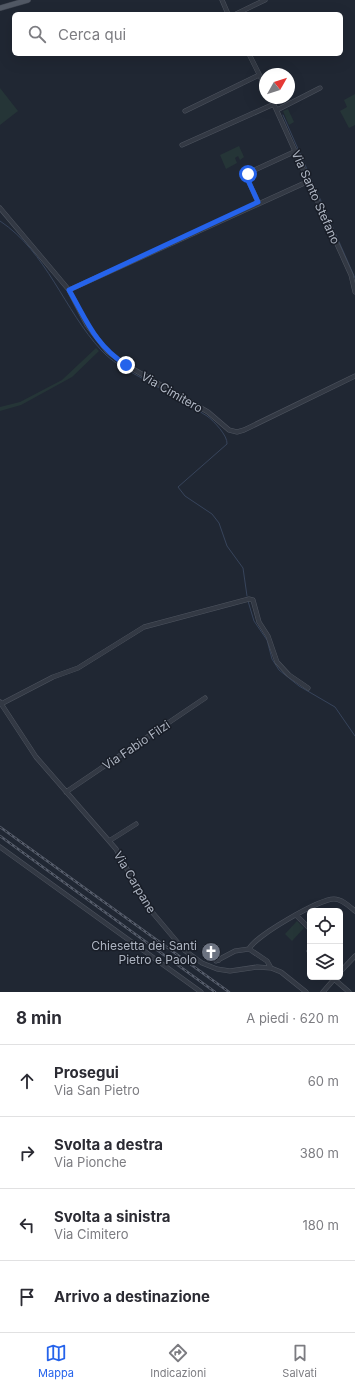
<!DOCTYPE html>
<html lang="it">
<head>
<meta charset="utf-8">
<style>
	body { margin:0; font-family:Inter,sans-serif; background:#f7f7f7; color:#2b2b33 }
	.controls { position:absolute; right:12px; bottom:12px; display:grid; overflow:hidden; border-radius:6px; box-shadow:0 4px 16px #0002 }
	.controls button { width:36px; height:36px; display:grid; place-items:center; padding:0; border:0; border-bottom:1px solid #e1e1e2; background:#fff; color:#2b2b33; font:20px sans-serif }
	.compass { position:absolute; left:259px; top:68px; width:36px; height:36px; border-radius:50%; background:#fff; box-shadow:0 4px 16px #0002; rotate:51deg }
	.stop { position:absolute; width:12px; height:12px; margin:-9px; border:3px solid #2563eb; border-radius:50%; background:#fff }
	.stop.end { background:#2563eb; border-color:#fff; box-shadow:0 1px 4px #0008 }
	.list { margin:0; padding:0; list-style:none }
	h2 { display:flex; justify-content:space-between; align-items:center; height:52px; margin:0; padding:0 16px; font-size:17px }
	h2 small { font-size:13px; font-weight:400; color:#7c7c81 }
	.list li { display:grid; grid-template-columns:26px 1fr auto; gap:12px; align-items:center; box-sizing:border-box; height:72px; padding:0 16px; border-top:1px solid #e1e1e2 }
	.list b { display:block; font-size:15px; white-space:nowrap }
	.list p { margin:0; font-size:13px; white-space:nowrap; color:#7c7c81 }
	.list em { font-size:13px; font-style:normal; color:#7c7c81 }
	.icon { flex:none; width:22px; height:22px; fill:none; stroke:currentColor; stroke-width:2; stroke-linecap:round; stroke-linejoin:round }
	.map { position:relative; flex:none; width:355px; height:992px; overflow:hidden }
	.search { position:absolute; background:#fff; box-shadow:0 4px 16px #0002; left:12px; right:12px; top:12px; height:44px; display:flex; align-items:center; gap:10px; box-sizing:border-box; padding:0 14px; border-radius:6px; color:#7c7c81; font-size:15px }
	.sheet { height:340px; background:#fff }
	nav { display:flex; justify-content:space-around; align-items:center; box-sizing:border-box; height:56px; border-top:1px solid #e1e1e2; background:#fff; font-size:11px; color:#7c7c81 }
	nav a { display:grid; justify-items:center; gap:2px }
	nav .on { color:#2563eb }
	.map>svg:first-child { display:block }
	.green { fill:#253537 }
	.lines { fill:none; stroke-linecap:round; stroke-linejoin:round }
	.stream { stroke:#37445b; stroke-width:1 }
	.minor-casing { stroke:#4e545f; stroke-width:5 }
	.major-casing { stroke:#3d424d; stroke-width:6 }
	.minor { stroke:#333944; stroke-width:4 }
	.major { stroke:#515864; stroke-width:5 }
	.rail-casing { stroke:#565d6b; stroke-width:2.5 }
	.rail { stroke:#191e28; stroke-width:1; stroke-dasharray:3; stroke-linecap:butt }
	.route { stroke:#2563eb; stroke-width:5 }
	.labels { text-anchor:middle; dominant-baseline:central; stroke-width:3; stroke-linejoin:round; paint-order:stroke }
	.street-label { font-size:12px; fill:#adb4c1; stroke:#191e28 }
	.poi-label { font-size:12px; fill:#adb4c1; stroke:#191e28; text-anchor:end }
</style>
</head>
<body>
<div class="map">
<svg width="355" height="992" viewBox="0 0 355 992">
	<rect width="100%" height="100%" fill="#202733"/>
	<!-- green -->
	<path class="green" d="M 0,88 L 18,111 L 0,125 Z
		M 355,94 L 355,125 L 349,128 L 340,111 L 347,107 L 344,100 Z
		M 288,109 L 294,122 L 289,125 L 283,111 Z
		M 239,146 L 244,157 L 240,160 L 238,156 L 235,158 L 237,163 L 226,169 L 220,155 Z
		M 96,348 L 99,351 L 72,377 L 21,405 L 0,411 L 0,407 L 20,402 L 62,380 Z
		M 297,921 L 304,928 L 292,941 L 285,934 Z"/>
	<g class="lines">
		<!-- stream -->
		<path class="stream" d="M 283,115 L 355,278
			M 0,221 C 47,252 64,310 101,350 C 111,361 125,369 138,376 C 161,389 185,402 207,416 C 214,421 228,436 227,444 L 178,487 L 185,496 L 212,514 L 219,523 L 227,546 L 243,568 L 247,596
			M 248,601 L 254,621 L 267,640 L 272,659 L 279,670 L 299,686 L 335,707 L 355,736"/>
		<defs>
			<path id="minor" d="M 222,0 L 228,14
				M 236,14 L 265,0
				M 249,54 L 265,86
				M 271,98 L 351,275 L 355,292
				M 277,110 L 320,88
				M 185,111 L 259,75
				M 182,145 L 274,104
				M 258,202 L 247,178 L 248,173 L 296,151
				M 0,208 L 69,290 L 87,325 L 107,351 L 126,365 L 208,412 L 229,430 L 237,432 L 244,430 L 355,376
				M 69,290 L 309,181
				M 0,702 L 36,757 L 116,849 L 147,906 L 184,950 L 202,963 L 217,969 L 230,971 L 257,967 L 271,968 L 281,972 L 306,992
				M 1,704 L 53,677 L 78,668 L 144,627 L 249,599 L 253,600 L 259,622 L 268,636 L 277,662 L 289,675 L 308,688
				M 66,792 L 205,698
				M 109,841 L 136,824
				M 0,847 L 201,992
				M 296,915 L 310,929
				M 249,949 C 255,936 319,899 334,899 C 342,899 349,906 355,911
				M 309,951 L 310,950
				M 214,955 L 219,960
				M 216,961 L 235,951 L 249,949 L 267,961 L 271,968
				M 340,972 L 355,956
				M 334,979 L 349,992
				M 323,992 L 336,977"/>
			<path id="major" d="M 0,8 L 28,0"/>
		</defs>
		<!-- minor casing -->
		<use href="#minor" class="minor-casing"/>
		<!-- major casing -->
		<use href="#major" class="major-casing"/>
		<!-- minor -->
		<use href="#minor" class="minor"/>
		<!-- major -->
		<use href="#major" class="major"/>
		<defs>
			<path id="rail" d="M 0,827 L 229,992
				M 0,836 L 215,992"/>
		</defs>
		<!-- rail casing -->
		<use href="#rail" class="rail-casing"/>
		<!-- rail -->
		<use href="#rail" class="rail"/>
	</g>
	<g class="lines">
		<!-- route -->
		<path class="route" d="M 126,365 C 95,345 87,321 69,290 L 258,202 L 247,178 L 248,174"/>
	</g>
	<!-- icons -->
	<defs>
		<symbol id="church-disc" viewBox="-11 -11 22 22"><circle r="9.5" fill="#6b7280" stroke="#191e28"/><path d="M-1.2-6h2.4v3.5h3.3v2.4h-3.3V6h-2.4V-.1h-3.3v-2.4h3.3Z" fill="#fff"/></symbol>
	</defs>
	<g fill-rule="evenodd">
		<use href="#church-disc" x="200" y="941" width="22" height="22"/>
	</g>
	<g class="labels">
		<!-- street labels -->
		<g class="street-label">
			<text transform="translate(316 197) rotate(66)">Via Santo Stefano</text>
			<text transform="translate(172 392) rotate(30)">Via Cimitero</text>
			<text transform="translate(136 745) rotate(-34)">Via Fabio Filzi</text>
			<text transform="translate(135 882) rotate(59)">Via Carpane</text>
		</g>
		<!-- poi labels -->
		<g class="poi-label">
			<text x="197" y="945">Chiesetta dei Santi<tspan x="197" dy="14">Pietro e Paolo</tspan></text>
		</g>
	</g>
</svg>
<div class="controls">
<button><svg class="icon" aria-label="locate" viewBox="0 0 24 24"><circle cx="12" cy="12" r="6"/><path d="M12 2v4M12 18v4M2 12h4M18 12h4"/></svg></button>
<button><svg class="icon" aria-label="layers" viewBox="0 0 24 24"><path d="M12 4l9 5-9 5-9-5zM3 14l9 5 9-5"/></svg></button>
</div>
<svg class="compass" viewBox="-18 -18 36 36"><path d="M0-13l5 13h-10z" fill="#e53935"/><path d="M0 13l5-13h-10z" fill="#7c7c81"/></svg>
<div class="stop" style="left:248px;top:174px"></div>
<div class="stop end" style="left:126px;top:365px"></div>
<div class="search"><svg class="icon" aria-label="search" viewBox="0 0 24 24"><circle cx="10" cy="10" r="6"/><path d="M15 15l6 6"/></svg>Cerca qui</div>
</div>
<section class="sheet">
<h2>8 min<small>A piedi · 620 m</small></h2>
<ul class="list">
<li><svg class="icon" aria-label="ahead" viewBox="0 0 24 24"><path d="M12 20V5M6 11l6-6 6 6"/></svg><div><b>Prosegui</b><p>Via San Pietro</p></div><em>60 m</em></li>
<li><svg class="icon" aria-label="right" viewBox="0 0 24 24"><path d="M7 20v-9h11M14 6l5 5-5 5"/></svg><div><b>Svolta a destra</b><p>Via Pionche</p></div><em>380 m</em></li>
<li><svg class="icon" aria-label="left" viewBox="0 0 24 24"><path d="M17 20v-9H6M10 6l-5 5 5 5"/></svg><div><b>Svolta a sinistra</b><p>Via Cimitero</p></div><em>180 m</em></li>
<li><svg class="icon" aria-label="arrive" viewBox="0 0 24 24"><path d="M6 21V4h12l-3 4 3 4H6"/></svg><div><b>Arrivo a destinazione</b></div></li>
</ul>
</section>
<nav>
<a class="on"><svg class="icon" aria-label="map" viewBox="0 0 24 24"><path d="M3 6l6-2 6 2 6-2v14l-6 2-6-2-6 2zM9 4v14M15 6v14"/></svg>Mappa</a>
<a><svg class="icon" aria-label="directions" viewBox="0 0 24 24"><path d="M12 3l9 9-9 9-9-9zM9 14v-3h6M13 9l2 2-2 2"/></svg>Indicazioni</a>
<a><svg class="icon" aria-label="saved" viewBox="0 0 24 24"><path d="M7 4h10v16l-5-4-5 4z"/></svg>Salvati</a>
</nav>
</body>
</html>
